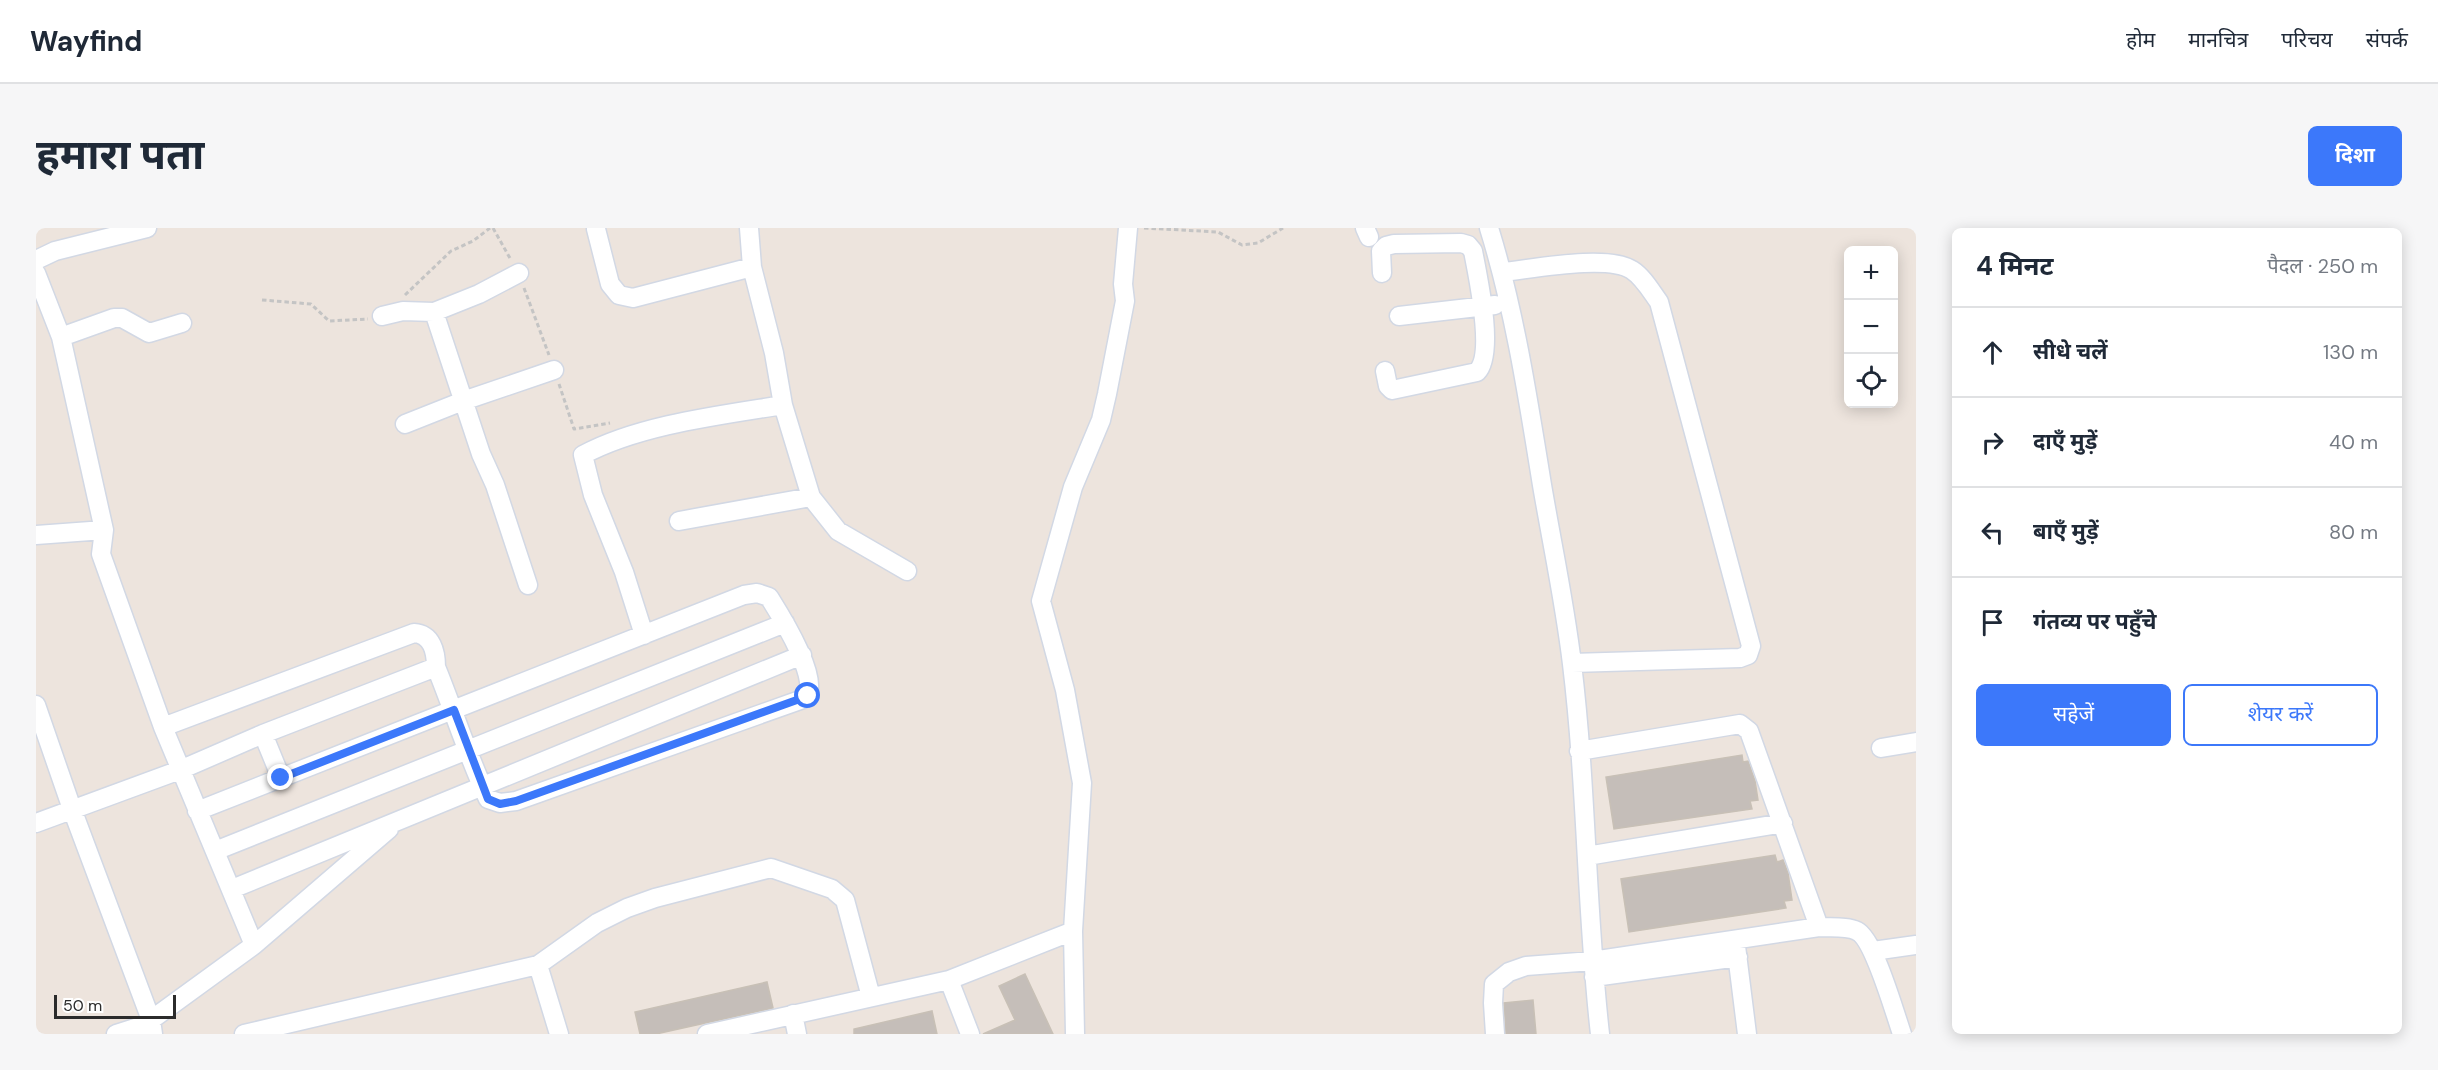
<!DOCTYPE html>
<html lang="hi">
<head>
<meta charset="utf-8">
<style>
	body { margin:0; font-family:"DM Sans","Noto Sans Devanagari",sans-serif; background:#f6f6f7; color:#1f2937 }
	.controls { position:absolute; right:18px; top:18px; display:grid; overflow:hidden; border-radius:9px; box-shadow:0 3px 15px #0003 }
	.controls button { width:54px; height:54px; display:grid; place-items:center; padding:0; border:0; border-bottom:2px solid #e0e1e3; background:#fff; color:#1f2937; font:30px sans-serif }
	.scale { position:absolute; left:18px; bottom:15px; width:122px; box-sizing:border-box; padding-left:6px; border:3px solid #2b2b2b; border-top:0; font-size:16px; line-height:21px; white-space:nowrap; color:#2b2b2b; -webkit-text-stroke:4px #fff; paint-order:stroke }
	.stop { position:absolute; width:18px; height:18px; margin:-14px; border:4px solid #3c78fa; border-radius:50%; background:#fff }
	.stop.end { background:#3c78fa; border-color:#fff; box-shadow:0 2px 6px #0008 }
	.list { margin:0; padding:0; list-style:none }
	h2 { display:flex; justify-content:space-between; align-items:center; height:78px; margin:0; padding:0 24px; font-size:26px }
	h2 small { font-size:20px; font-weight:400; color:#747a83 }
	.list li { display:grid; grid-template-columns:39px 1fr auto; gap:18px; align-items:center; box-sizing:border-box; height:90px; padding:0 24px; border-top:2px solid #e0e1e3 }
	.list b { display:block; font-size:22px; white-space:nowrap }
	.list em { font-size:20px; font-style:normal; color:#747a83 }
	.actions { display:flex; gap:12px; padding:18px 24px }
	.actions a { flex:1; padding:14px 0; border:2px solid #3c78fa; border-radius:9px; text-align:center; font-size:21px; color:#3c78fa }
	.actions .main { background:#3c78fa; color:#fff }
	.icon { flex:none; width:33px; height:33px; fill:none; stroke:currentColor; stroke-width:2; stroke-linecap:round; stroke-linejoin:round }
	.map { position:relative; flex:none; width:1880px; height:806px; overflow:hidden; border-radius:9px }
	header { display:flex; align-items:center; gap:36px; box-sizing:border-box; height:84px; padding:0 30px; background:#fff; border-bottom:2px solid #e0e1e3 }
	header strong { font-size:28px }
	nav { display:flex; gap:33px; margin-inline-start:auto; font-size:21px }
	.intro { display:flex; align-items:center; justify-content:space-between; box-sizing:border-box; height:144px; padding:0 36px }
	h1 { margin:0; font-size:42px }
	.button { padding:15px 27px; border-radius:9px; background:#3c78fa; color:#fff; font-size:21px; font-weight:700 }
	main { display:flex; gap:36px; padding:0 36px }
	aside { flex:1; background:#fff; border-radius:9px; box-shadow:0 3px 15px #0003 }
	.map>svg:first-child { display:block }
	.building { fill:#c5beb9; stroke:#c8c0b6; stroke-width:1.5 }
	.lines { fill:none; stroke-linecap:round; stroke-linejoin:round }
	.minor-casing { stroke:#d2d8e4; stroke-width:21 }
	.path { stroke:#c4c4c4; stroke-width:3; stroke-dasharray:4.5 3; stroke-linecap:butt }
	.minor { stroke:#fff; stroke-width:18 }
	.route { stroke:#3c78fa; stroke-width:8 }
</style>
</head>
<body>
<header>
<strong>Wayfind</strong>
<nav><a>होम</a><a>मानचित्र</a><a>परिचय</a><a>संपर्क</a></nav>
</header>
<div class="intro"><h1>हमारा पता</h1><a class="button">दिशा</a></div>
<main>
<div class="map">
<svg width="1880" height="806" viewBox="0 0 1880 806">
	<rect width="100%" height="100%" fill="#ede4dd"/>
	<!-- building -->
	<path class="building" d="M 1706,527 L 1707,534 L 1712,533 L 1719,553 L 1722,572 L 1714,573 L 1716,581 L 1578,601 L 1570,549 Z
		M 1739,627 L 1741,634 L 1747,632 L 1752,645 L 1756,672 L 1748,673 L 1750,680 L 1593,704 L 1585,651 Z
		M 989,746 L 1017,806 L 947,806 L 979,792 L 963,758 Z
		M 731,754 L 737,780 L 620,806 L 604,806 L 599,784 Z
		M 1497,772 L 1500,806 L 1470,806 L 1468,775 Z
		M 896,783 L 901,806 L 818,806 L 818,801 Z"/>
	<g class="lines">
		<defs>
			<path id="minor" d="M 713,0 L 716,39 L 738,125 L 747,177 L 775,269 L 802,303 L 871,343
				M 1329,0 L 1333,9
				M 1453,0 C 1479,84 1492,171 1506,257 C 1516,316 1529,376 1536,436 C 1551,559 1550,683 1564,806
				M 560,1 L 574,56 L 583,67 L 597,70 L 716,39
				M 0,32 L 19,23 L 111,0
				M 1467,44 C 1496,41 1572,26 1596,42 C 1607,49 1615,63 1623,74 L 1715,418 L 1712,427 L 1704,430 L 1536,435
				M 0,45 L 25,109 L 68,302 L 65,326 L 127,499 L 218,717 L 115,792
				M 1346,45 L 1345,23 L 1350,18 L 1358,16 L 1425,15 L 1432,17 L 1437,23 C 1442,49 1459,126 1441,144 L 1356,162 L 1352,158 L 1349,143
				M 398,84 L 445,226 L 459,257 L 492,357
				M 346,88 L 367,83 L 398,84 L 443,66 L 483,45
				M 1363,88 L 1459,77
				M 25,109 L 78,90 L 86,90 L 113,105 L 146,95
				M 369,196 L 427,173 L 518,142
				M 643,293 L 775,269
				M 0,307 L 68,302
				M 608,407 L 588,344 L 557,267 L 547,227 C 602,197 685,187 747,177
				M 0,477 L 36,581 L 115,792 L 117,806
				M 127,499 L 378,405 C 396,406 400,424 400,439
				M 227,506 L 245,550
				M 1845,520 L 1880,514
				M 1543,523 L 1704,496 L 1713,503 L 1783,699
				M 0,595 L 144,542 L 227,506 L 400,439 C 418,483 432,529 452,571 L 464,575 L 480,573 L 767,471 C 790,459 743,385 733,369 L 721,365 L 708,367 L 161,583
				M 179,623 L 749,395
				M 1551,628 L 1747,595
				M 196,661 L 766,427
				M 218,717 L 353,601
				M 1700,718 L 1711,806
				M 1837,723 L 1880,717
				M 502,737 L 523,806
				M 1558,749 L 1702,729
				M 913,752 L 934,806
				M 757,786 L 761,806
				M 80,806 L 115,795
				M 208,806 L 502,737 L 561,695 L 591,680 L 619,670 L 735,640 L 796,661 L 809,672 L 835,769
				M 671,806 L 913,752 L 1037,703
				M 1039,806 L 1037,703 L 1046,555 L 1029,462 L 1005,373 L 1037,259 L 1065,192 L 1071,166 L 1089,73 L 1087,56 L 1092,0
				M 1459,806 L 1457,775 L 1458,756 L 1473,744 L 1490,738 L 1556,733 L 1783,699 C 1795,700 1811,698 1821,703 C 1838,711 1859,786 1866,806"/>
		</defs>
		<!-- minor casing -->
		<use href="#minor" class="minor-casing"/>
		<!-- path -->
		<path class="path" d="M 457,0 L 475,32
			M 1108,0 L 1182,4 L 1206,17 L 1222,15 L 1247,0
			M 488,60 L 513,127
			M 369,67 L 415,23 L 437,13 L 454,0
			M 226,72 L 275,76 L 293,93 L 332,91
			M 523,156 L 538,201 L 574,195"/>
		<!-- minor -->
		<use href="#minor" class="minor"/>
	</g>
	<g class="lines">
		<!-- route -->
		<path class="route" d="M 245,550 L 418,482 L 452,571 L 464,576 L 480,573 L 772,468"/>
	</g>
</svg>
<div class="controls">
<button>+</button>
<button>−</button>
<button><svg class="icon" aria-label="locate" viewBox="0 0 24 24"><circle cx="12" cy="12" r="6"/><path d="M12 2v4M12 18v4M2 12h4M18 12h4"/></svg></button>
</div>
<div class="scale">50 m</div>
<div class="stop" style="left:772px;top:468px"></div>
<div class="stop end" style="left:245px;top:550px"></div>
</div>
<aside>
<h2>4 मिनट<small>पैदल · 250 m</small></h2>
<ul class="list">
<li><svg class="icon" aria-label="ahead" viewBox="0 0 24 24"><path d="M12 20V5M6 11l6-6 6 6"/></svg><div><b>सीधे चलें</b></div><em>130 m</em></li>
<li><svg class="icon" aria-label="right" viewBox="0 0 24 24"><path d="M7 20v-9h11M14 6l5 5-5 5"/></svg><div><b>दाएँ मुड़ें</b></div><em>40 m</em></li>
<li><svg class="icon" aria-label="left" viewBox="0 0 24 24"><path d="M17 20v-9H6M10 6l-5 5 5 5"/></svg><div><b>बाएँ मुड़ें</b></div><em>80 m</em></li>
<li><svg class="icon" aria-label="arrive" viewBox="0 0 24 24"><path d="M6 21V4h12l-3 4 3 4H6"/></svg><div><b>गंतव्य पर पहुँचे</b></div></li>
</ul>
<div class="actions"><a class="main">सहेजें</a><a>शेयर करें</a></div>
</aside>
</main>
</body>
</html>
